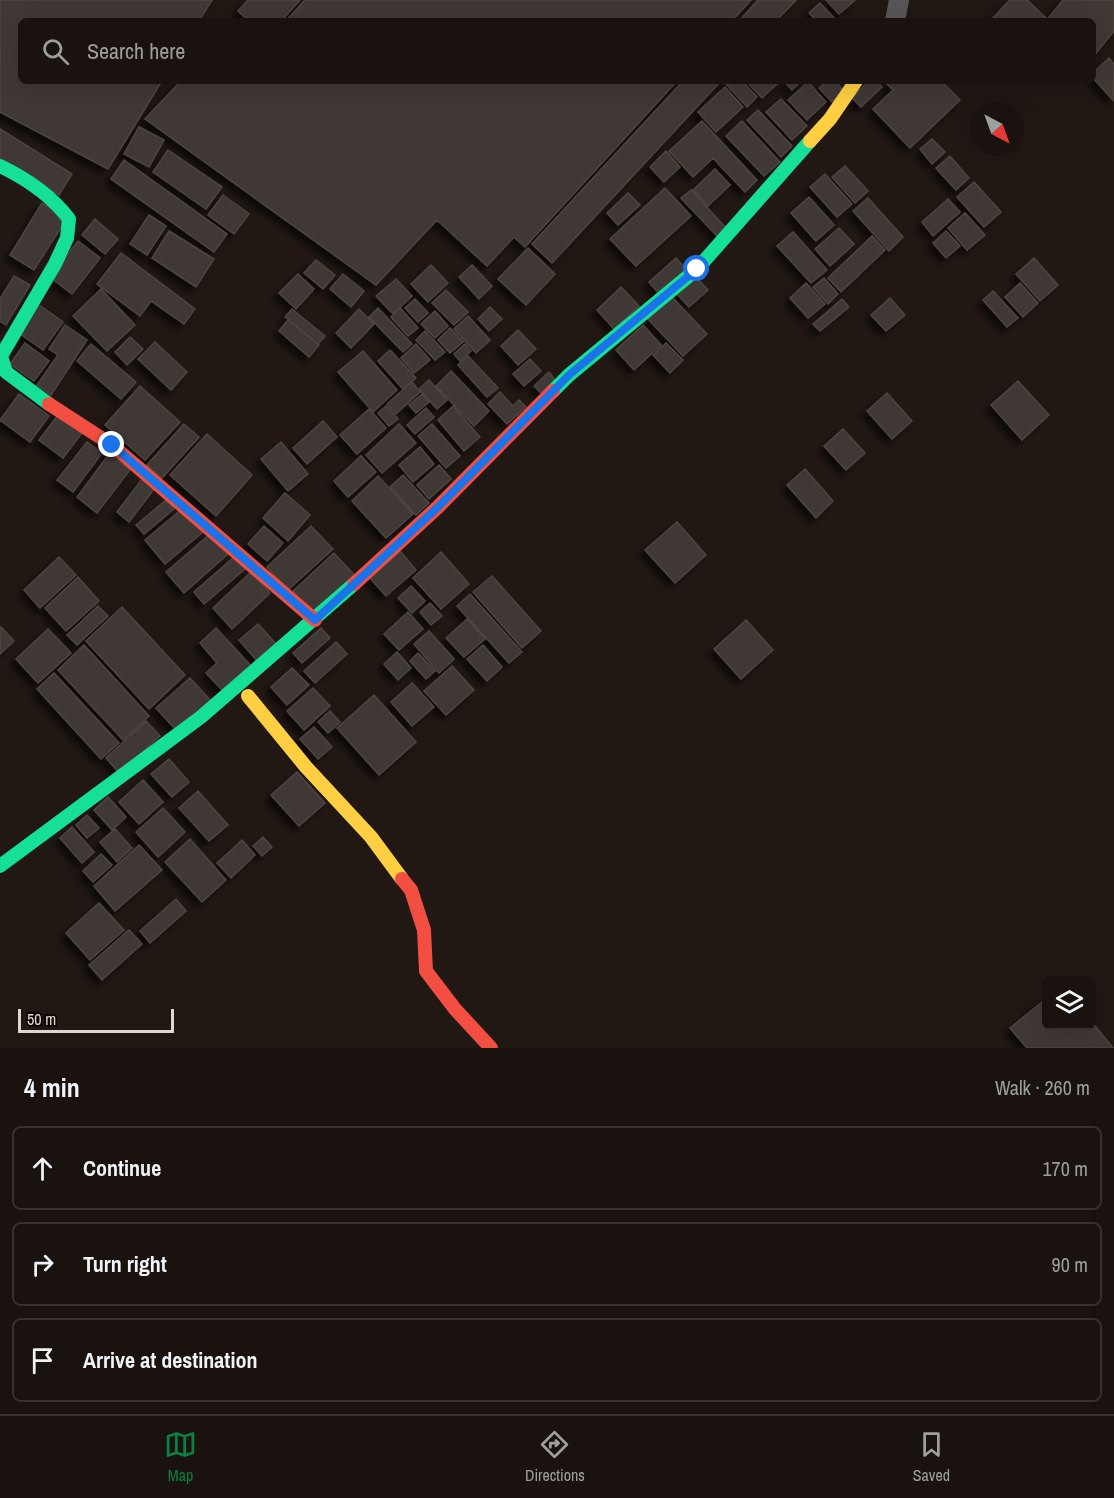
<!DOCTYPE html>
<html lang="en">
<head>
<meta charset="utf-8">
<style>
	body { margin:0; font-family:"Archivo Narrow",sans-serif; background:#221b18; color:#f1f3f6 }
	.controls { position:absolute; right:18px; bottom:18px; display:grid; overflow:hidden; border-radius:9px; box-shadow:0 6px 24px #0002 }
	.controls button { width:54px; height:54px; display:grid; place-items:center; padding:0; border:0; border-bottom:2px solid #37322f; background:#19120f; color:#f1f3f6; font:30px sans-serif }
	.compass { position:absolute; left:970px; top:102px; width:54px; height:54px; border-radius:50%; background:#19120f; box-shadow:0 6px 24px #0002; rotate:139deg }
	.scale { position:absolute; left:18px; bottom:15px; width:156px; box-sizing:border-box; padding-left:6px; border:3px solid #e0d5cf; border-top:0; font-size:16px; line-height:21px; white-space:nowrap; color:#e0d5cf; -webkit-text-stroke:4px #0b0503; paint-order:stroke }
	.stop { position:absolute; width:18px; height:18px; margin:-14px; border:4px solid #1a73e8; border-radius:50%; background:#fff }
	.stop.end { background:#1a73e8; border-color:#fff; box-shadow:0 2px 6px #0008 }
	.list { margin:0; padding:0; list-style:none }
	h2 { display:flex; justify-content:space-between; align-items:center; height:78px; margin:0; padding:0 24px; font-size:26px }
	h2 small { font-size:20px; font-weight:400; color:#9f9e9e }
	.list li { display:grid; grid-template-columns:39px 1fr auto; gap:18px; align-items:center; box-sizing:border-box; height:84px; margin:0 12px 12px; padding:0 12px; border:2px solid #37322f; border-radius:9px }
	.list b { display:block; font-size:22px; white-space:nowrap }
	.list em { font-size:20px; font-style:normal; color:#9f9e9e }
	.icon { flex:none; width:33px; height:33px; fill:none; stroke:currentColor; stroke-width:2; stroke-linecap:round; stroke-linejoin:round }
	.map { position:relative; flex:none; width:1114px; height:1048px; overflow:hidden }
	.search { position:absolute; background:#19120f; box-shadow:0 6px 24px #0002; left:18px; right:18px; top:18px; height:66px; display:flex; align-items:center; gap:15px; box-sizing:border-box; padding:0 21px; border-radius:9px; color:#9f9e9e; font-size:22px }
	.sheet { height:366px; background:#19120f }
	nav { display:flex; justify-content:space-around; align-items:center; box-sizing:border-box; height:84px; border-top:2px solid #37322f; background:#19120f; font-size:16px; color:#9f9e9e }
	nav a { display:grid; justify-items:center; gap:3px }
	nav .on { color:#0b8043 }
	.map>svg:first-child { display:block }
	.building { fill:#3f3834; stroke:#4d4541; stroke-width:1.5; filter:url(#shadow) }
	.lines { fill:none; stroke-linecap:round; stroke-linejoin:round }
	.street { stroke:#595455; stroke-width:20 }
	.fast { stroke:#16e098; stroke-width:14 }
	.slow { stroke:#ffcf43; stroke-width:14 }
	.jam { stroke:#f24e42; stroke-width:14 }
	.route { stroke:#1a73e8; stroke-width:8 }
</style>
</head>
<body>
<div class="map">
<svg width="1114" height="1048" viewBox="0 0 1114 1048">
	<defs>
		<filter id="shadow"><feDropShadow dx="-5.5" dy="5.5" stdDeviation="3" flood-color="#0009"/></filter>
	</defs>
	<rect width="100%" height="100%" fill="#211814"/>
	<!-- building -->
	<path class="building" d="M 0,0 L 212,0 L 199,21 L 21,21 L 21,81 L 162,81 L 108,169 L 0,112 Z
		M 248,0 L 300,0 L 281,21 L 249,21 L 238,11 Z
		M 305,0 L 751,0 L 732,21 L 286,21 Z
		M 758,0 L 796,0 L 776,21 L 739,21 Z
		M 826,0 L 855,0 L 839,14 Z
		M 1010,0 L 1027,0 L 1046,18 L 1043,21 L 990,21 Z
		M 1063,0 L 1114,0 L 1114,31 L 1093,57 L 1093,21 L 1046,21 Z
		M 820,3 L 836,20 L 836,21 L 817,21 L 809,13 Z
		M 1109,58 L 1114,64 L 1113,100 L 1093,78 L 1093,73 Z
		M 181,81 L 677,81 L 525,247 L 514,237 L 487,266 L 437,220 L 376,285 L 145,119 Z
		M 683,81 L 721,81 L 552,263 L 532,244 Z
		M 729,81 L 742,81 L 757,97 L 747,107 L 726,84 Z
		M 746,81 L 777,81 L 778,83 L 762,98 Z
		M 784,81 L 801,81 L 792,90 Z
		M 827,81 L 835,81 L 844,91 L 832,102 L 819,88 Z
		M 869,81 L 877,81 L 882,87 L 861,107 L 852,98 Z
		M 884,81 L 941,81 L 960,100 L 910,148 L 873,109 L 893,90 Z
		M 808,82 L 826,102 L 807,120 L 788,100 Z
		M 725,87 L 743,107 L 716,132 L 698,112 Z
		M 781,99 L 807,126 L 792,140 L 766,112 Z
		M 758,110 L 792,146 L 781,157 L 747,120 Z
		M 702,121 L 757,180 L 745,192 L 713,158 L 693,177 L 669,151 Z
		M 742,121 L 780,162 L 764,176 L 726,136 Z
		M 139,127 L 164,140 L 149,167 L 124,154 Z
		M 0,129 L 72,174 L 59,195 L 0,158 Z
		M 932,139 L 945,152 L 932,164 L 920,149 Z
		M 168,150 L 222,187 L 206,209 L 153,172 Z
		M 666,151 L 680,167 L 664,182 L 650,167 Z
		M 950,156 L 969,178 L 956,190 L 936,168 Z
		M 124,160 L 227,234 L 214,252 L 111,179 Z
		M 845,166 L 868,191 L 855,203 L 832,177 Z
		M 715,169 L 730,185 L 708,206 L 693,190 Z
		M 825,174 L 852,204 L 837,217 L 810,187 Z
		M 974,182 L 1001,212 L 984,227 L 957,197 Z
		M 665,188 L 691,216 L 636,266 L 610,239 Z
		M 691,190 L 727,229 L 718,237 L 681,198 Z
		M 628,193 L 640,205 L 618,225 L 607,213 Z
		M 223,195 L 249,214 L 234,234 L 208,215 Z
		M 809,197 L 834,225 L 816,241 L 791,213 Z
		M 868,198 L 903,237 L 889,251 L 853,211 Z
		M 948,199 L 960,212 L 933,236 L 922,222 Z
		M 42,203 L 67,218 L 34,270 L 10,255 Z
		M 965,213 L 985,235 L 967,250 L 948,228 Z
		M 149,215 L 166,226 L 147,255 L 130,244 Z
		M 95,219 L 118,239 L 105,254 L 82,235 Z
		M 839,228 L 854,244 L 830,266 L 815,249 Z
		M 169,231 L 214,259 L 196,287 L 152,258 Z
		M 946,231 L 960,246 L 946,258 L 933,243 Z
		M 793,232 L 827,270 L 811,283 L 777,246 Z
		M 872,236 L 885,250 L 841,292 L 828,278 Z
		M 78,241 L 100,258 L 72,294 L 50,277 Z
		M 528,248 L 555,274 L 526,305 L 498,279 Z
		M 121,253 L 195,309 L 184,324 L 151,301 L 140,316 L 97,284 Z
		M 676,258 L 687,270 L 660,295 L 649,282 Z
		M 1034,258 L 1058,285 L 1040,301 L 1016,274 Z
		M 316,260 L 335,275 L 323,289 L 304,273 Z
		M 431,265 L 448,283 L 428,302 L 411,284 Z
		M 472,265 L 492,286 L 479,299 L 459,277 Z
		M 298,274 L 314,289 L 296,309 L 279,293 Z
		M 343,274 L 364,291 L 351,307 L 330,289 Z
		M 14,276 L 30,285 L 6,325 L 0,321 L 0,299 Z
		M 695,276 L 708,290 L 689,307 L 677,294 Z
		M 824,278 L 838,294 L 828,304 L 813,287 Z
		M 396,279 L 412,296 L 393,314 L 376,296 Z
		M 806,283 L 825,304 L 808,318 L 790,298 Z
		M 1020,283 L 1038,303 L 1023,317 L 1005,297 Z
		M 621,287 L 639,306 L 614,329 L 597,310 Z
		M 101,289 L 135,325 L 107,351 L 73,316 Z
		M 446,290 L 468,312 L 454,325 L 432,303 Z
		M 993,291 L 1018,318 L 1007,327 L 983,300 Z
		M 672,297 L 707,334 L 683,356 L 648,319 Z
		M 890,298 L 905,315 L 886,331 L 871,315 Z
		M 415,299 L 428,313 L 418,322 L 405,308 Z
		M 842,299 L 849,307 L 820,331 L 813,324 Z
		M 39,305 L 63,322 L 43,350 L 19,333 Z
		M 490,307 L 502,319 L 489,331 L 478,319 Z
		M 378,308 L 412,344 L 403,352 L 369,317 Z
		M 400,308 L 418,328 L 408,336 L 391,317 Z
		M 292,309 L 325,336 L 318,344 L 285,317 Z
		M 359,309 L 374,324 L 351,348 L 336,333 Z
		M 435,311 L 448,326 L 435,338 L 421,324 Z
		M 468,316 L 490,340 L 476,353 L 454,329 Z
		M 288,320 L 319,345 L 309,357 L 279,331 Z
		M 65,325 L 87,340 L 51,395 L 37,385 L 58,355 L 49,349 Z
		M 643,325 L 661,345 L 634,370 L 616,350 Z
		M 450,328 L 463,342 L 450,353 L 438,340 Z
		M 518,330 L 536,349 L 518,365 L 501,346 Z
		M 425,331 L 445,352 L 435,360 L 416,340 Z
		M 130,337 L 143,349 L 127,365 L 115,352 Z
		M 155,342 L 187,372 L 171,390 L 138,359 Z
		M 25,343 L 49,361 L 34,381 L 10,364 Z
		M 666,343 L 683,360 L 670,373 L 653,355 Z
		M 91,344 L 136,382 L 121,399 L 77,361 Z
		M 416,344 L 430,360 L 414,373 L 401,358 Z
		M 465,344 L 471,351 L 460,361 L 454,354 Z
		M 390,350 L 416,378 L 403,389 L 378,361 Z
		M 363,351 L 397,390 L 373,412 L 338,372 Z
		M 468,356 L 498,388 L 487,397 L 458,365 Z
		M 530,359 L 541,371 L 524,386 L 513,374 Z
		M 451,371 L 489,411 L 474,426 L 436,386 Z
		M 549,372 L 555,380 L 541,393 L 534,386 Z
		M 429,380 L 447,400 L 437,409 L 419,389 Z
		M 1018,381 L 1049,415 L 1022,440 L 991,405 Z
		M 412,382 L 420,392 L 396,414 L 387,404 Z
		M 140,386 L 180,422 L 145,460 L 105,425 Z
		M 500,392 L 513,406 L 519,400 L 526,407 L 507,424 L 488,404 Z
		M 887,393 L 912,421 L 892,439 L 867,411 Z
		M 19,394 L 49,416 L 30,442 L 0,420 Z
		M 422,394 L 429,402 L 416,413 L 409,405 Z
		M 386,406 L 398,419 L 389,426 L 378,413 Z
		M 453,406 L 480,437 L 464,451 L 438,420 Z
		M 426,408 L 434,417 L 415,434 L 407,425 Z
		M 369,409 L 386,428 L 357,454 L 340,435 Z
		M 58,415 L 82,433 L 63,458 L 39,440 Z
		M 323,421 L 337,437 L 307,464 L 293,448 Z
		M 184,424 L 199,437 L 162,478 L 147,465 Z
		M 399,424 L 416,443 L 382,473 L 366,455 Z
		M 432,424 L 460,456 L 446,468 L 418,436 Z
		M 843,429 L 865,453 L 846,470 L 824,446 Z
		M 207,434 L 252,475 L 216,516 L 170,475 Z
		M 87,442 L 102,453 L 73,492 L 57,480 Z
		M 281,442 L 308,474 L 288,491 L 261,459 Z
		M 420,447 L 434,464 L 413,482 L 399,465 Z
		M 109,454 L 130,470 L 97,513 L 77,497 Z
		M 361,456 L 376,472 L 348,497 L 334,481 Z
		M 439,465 L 451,479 L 429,499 L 417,485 Z
		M 805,469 L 833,501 L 816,518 L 787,485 Z
		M 403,475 L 429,503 L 416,515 L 390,487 Z
		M 378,476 L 413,514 L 386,538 L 352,501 Z
		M 142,479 L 154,489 L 129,522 L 117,512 Z
		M 285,493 L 310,515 L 288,541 L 263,518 Z
		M 166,500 L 174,509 L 144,534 L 136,525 Z
		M 182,509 L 203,532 L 165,564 L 145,540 Z
		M 677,522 L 706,555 L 675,583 L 645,550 Z
		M 264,526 L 283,543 L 267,561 L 248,544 Z
		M 311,526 L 333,549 L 288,590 L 267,567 Z
		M 210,534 L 228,554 L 184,593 L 166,572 Z
		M 400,551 L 416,570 L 386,596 L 370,578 Z
		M 441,552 L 469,584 L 441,609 L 413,578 Z
		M 334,553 L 355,576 L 314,614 L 293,591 Z
		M 59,557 L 76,575 L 40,608 L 24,590 Z
		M 234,557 L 245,569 L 204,604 L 194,592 Z
		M 251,572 L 270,593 L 232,629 L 213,608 Z
		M 492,576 L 541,631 L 522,648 L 473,592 Z
		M 78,577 L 99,601 L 66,631 L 45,608 Z
		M 411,586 L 425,601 L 412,613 L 398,598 Z
		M 470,594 L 522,652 L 509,663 L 457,606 Z
		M 430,603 L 442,616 L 431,625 L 420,612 Z
		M 98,606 L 108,616 L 77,645 L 67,635 Z
		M 122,607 L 185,675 L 149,709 L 86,641 Z
		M 408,612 L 423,629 L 399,650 L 384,634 Z
		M 467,619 L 485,639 L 464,657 L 446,638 Z
		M 746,620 L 773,650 L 741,679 L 714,649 Z
		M 258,624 L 277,645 L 258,662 L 239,640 Z
		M 1,627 L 14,641 L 0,654 L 0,628 Z
		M 216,628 L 251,666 L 224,692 L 206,673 L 217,663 L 200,643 Z
		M 321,628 L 330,638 L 302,663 L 293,653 Z
		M 48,629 L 71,653 L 38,683 L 16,659 Z
		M 429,631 L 454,659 L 439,673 L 414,644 Z
		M 336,642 L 347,654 L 315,683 L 304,671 Z
		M 84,645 L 149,716 L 123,740 L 58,670 Z
		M 483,645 L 502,667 L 487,681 L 467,659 Z
		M 397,652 L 411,668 L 398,680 L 384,664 Z
		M 418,653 L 435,671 L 426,679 L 410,661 Z
		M 452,666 L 474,690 L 446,715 L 424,691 Z
		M 292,668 L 309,685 L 287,705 L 271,687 Z
		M 54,673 L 119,743 L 101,759 L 37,689 Z
		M 190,678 L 211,701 L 177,731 L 156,708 Z
		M 412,683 L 434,707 L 412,726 L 391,702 Z
		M 313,688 L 330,706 L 304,730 L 287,711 Z
		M 374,695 L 416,742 L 379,775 L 337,728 Z
		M 330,711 L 340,722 L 328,733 L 318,722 Z
		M 146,721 L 160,736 L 119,773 L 106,758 Z
		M 314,727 L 332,747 L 318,759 L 300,739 Z
		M 169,759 L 189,782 L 172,797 L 151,774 Z
		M 297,772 L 325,803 L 299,826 L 271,795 Z
		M 143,780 L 163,802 L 139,824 L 119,802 Z
		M 198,791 L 228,825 L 209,841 L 179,808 Z
		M 108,797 L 126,817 L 112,830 L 94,810 Z
		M 163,808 L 185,832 L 158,857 L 136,832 Z
		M 87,815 L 99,828 L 87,838 L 76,825 Z
		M 72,827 L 94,852 L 82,863 L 60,838 Z
		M 115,829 L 132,848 L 117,862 L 100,842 Z
		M 263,837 L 272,847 L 262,856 L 253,846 Z
		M 190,839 L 226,880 L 202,902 L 165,862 Z
		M 242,840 L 255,855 L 231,878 L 217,863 Z
		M 139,845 L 162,870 L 115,911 L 94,886 Z
		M 101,854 L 112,865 L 93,882 L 83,871 Z
		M 176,899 L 186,911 L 150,943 L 140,931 Z
		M 99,903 L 124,930 L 90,960 L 66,933 Z
		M 129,930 L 142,944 L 102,980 L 89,965 Z
		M 1046,999 L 1046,1026 L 1092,1026 L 1092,1022 L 1113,1048 L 1027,1048 L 1010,1028 Z"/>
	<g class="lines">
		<!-- street -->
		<path class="street" d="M 895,21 L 899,0"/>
		<!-- fast -->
		<path class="fast" d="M 0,166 C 27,179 51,195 69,219 L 67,238 L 55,264 L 1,356 L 6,372 L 49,404
			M 553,391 L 569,375 L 697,269 L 810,141
			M 0,866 L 201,717 L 354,584"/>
		<!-- slow -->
		<path class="slow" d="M 810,141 L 830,119 L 856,81
			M 248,696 L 306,767 L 371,837 L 402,879"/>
		<!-- jam -->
		<path class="jam" d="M 49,404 L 112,445 L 315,620
			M 354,584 L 438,507 L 553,391
			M 402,879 L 411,890 L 424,930 L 426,971 L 455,1009 L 491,1048"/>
	</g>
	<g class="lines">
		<!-- route -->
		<path class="route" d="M 112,445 L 315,620 L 438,507 L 569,375 L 697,269"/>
	</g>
</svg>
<div class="controls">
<button><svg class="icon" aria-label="layers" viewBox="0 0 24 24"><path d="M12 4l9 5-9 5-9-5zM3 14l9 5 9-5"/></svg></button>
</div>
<svg class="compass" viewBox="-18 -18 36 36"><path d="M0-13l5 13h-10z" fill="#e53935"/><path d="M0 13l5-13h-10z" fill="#9f9e9e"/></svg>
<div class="scale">50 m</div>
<div class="stop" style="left:697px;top:269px"></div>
<div class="stop end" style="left:112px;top:445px"></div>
<div class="search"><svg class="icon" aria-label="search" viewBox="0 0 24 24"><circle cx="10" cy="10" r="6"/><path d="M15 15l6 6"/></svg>Search here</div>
</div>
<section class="sheet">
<h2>4 min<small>Walk · 260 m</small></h2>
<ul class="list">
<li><svg class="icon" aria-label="ahead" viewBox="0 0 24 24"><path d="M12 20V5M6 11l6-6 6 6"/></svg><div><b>Continue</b></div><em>170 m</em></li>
<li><svg class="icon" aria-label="right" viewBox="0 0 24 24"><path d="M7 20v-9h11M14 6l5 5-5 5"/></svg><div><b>Turn right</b></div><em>90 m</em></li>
<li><svg class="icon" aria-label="arrive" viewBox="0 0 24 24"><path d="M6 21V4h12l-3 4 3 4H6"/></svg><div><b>Arrive at destination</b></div></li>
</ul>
</section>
<nav>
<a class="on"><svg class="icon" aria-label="map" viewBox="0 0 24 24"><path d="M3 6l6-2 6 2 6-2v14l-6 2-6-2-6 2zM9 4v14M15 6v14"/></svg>Map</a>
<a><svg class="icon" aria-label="directions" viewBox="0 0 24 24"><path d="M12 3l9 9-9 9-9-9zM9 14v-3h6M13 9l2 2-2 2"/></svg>Directions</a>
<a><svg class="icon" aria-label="saved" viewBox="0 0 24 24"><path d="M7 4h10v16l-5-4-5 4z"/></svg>Saved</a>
</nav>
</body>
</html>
